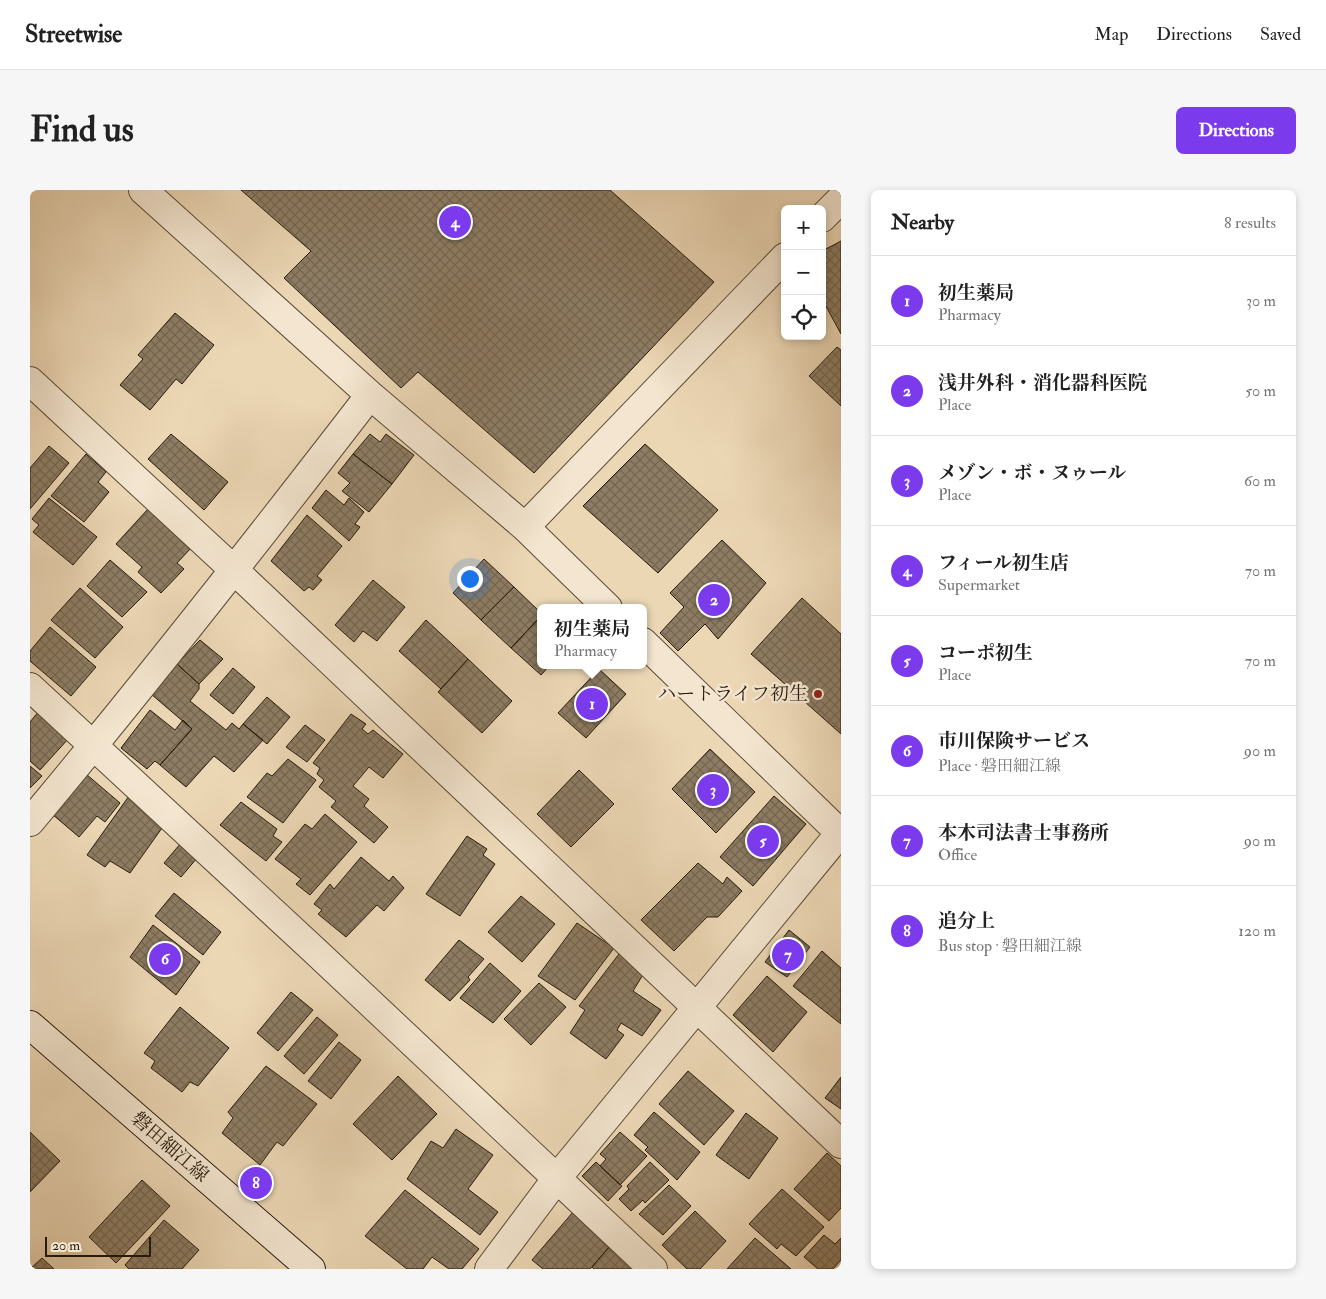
<!DOCTYPE html>
<html lang="en">
<head>
<meta charset="utf-8">
<style>
	body { margin:0; font-family:"IM FELL Double Pica","Noto Serif JP",serif; background:#f6f6f6; color:#222 }
	.controls { position:absolute; right:15px; top:15px; display:grid; overflow:hidden; border-radius:8px; box-shadow:0 2px 8px #0003 }
	.controls button { width:45px; height:45px; display:grid; place-items:center; padding:0; border:0; border-bottom:1px solid #e0e0e0; background:#fff; color:#222; font:25px sans-serif }
	.scale { position:absolute; left:15px; bottom:12px; width:106px; box-sizing:border-box; padding-left:5px; border:2px solid #281c0c; border-top:0; font-size:14px; line-height:18px; white-space:nowrap; color:#281c0c; -webkit-text-stroke:4px #f3e5cf; paint-order:stroke }
	.you { position:absolute; left:439px; top:388px; width:18px; height:18px; margin:-12px; border:4px solid #fff; border-radius:50%; background:#1a73e8; box-shadow:0 0 0 8px #1a73e833 }
	.badge { display:grid; place-items:center; width:32px; height:32px; border-radius:50%; background:#7c3aed; color:#fff; font-size:16px; font-weight:700 }
	.pin { position:absolute; translate:-50% -50%; border:2px solid #fff; box-shadow:0 1px 5px #0006 }
	.popup { position:absolute; left:507px; top:414px; width:110px; height:65px; box-sizing:border-box; display:grid; place-content:center; border-radius:8px; background:#fff; filter:drop-shadow(0 1px 4px #0005); font-size:16px; white-space:nowrap; color:#767676 }
	.popup b { font-size:19px; color:#222 }
	.popup::after { content:''; position:absolute; left:50%; top:100%; margin-left:-10px; border:10px solid transparent; border-top-color:#fff }
	.list { margin:0; padding:0; list-style:none }
	h2 { display:flex; justify-content:space-between; align-items:center; height:65px; margin:0; padding:0 20px; font-size:21px }
	h2 small { font-size:16px; font-weight:400; color:#767676 }
	.list li { display:grid; grid-template-columns:32px 1fr auto; gap:15px; align-items:center; box-sizing:border-box; height:90px; padding:0 20px; border-top:1px solid #e0e0e0 }
	.list b { display:block; font-size:19px; white-space:nowrap }
	.list p { margin:0; font-size:16px; white-space:nowrap; color:#767676 }
	.list em { font-size:16px; font-style:normal; color:#767676 }
	.icon { flex:none; width:28px; height:28px; fill:none; stroke:currentColor; stroke-width:2; stroke-linecap:round; stroke-linejoin:round }
	.map { position:relative; flex:none; width:811px; height:1079px; overflow:hidden; border-radius:8px }
	header { display:flex; align-items:center; gap:30px; box-sizing:border-box; height:70px; padding:0 25px; background:#fff; border-bottom:1px solid #e0e0e0 }
	header strong { font-size:24px }
	nav { display:flex; gap:28px; margin-inline-start:auto; font-size:18px }
	.intro { display:flex; align-items:center; justify-content:space-between; box-sizing:border-box; height:120px; padding:0 30px }
	h1 { margin:0; font-size:35px }
	.button { padding:12px 22px; border-radius:8px; background:#7c3aed; color:#fff; font-size:18px; font-weight:700 }
	main { display:flex; gap:30px; padding:0 30px }
	aside { flex:1; background:#fff; border-radius:8px; box-shadow:0 2px 8px #0003 }
	.map>svg:first-child { display:block }
	.building { fill:url(#building-cross-hatch); stroke:#281c0c }
	.lines { fill:none; stroke-linecap:round; stroke-linejoin:round }
	.minor-casing { stroke:#594b36; stroke-width:30 }
	.secondary-casing { stroke:#281c0c; stroke-width:30 }
	.minor { stroke:#f3e5cf; stroke-width:28 }
	.secondary { stroke:#f3e5cf; stroke-width:28 }
	.poi-dot { fill:#8f2418; stroke:#f3e5cf; stroke-width:2 }
	.labels { text-anchor:middle; dominant-baseline:central; stroke-width:5; stroke-linejoin:round; paint-order:stroke }
	.poi-label { font-size:19px; fill:#281c0c; stroke:#f3e5cf; text-anchor:end }
	.street-label { font-size:19px; fill:#281c0c; stroke:#f3e5cf }
</style>
</head>
<body>
<header>
<strong>Streetwise</strong>
<nav><a>Map</a><a>Directions</a><a>Saved</a></nav>
</header>
<div class="intro"><h1>Find us</h1><a class="button">Directions</a></div>
<main>
<div class="map">
<svg width="811" height="1079" viewBox="0 0 811 1079">
	<defs>
		<pattern id="building-cross-hatch" width="8" height="8" patternUnits="userSpaceOnUse" patternTransform="scale(1.25)"><rect width="8" height="8" fill="#8e7d64"/><path d="M0 0l8 8M0 8l8-8" fill="none" stroke="#746651"/></pattern>
	</defs>
	<rect width="100%" height="100%" fill="#ecd7b5"/>
	<filter id="stains"><feTurbulence type="fractalNoise" baseFrequency=".004" numOctaves="4"/><feColorMatrix values="0 0 0 0 .2 0 0 0 0 .09 0 0 0 0 .02 0 0 0 .5 -.17"/></filter>
	<radialGradient id="worn" r=".72"><stop offset=".6" stop-color="#630" stop-opacity="0"/><stop offset="1" stop-color="#630" stop-opacity=".3"/></radialGradient>
	<!-- building -->
	<path class="building" d="M 211,0 L 580,0 L 684,92 L 504,283 L 388,182 L 371,198 L 254,88 L 281,61 Z
		M 811,51 L 811,144 L 792,109 L 792,61 Z
		M 145,123 L 184,155 L 152,194 L 146,189 L 120,220 L 90,195 L 113,169 L 108,165 Z
		M 807,157 L 811,160 L 811,216 L 779,186 Z
		M 141,244 L 198,292 L 174,320 L 118,269 Z
		M 340,244 L 350,252 L 356,244 L 384,265 L 362,294 L 323,264 Z
		M 615,254 L 688,320 L 628,383 L 553,316 Z
		M 19,256 L 39,273 L 0,319 L 0,278 Z
		M 56,264 L 76,282 L 68,292 L 79,302 L 54,332 L 21,306 Z
		M 323,264 L 362,294 L 339,322 L 312,301 L 320,293 L 308,283 Z
		M 296,300 L 314,315 L 319,308 L 334,322 L 325,334 L 330,337 L 319,351 L 282,318 Z
		M 19,308 L 67,347 L 43,375 L 3,342 L 9,335 L 2,329 Z
		M 118,319 L 161,358 L 147,373 L 154,379 L 131,403 L 108,382 L 112,377 L 86,354 Z
		M 277,325 L 312,356 L 287,386 L 292,390 L 283,400 L 279,397 L 274,401 L 241,371 Z
		M 692,350 L 736,393 L 688,449 L 675,434 L 648,461 L 630,443 L 654,417 L 640,403 Z
		M 454,369 L 484,397 L 451,430 L 423,403 Z
		M 80,370 L 117,402 L 92,427 L 57,396 Z
		M 343,390 L 375,417 L 347,451 L 333,441 L 324,452 L 305,435 Z
		M 484,397 L 511,423 L 511,426 L 481,458 L 451,430 Z
		M 50,398 L 93,437 L 65,468 L 21,430 Z
		M 772,408 L 811,444 L 811,544 L 721,464 Z
		M 511,426 L 511,475 L 520,475 L 511,485 L 481,458 Z
		M 396,430 L 438,469 L 411,499 L 369,461 Z
		M 20,437 L 66,477 L 41,506 L 0,471 L 0,461 Z
		M 170,450 L 193,469 L 169,494 L 147,474 Z
		M 438,469 L 482,511 L 452,543 L 408,502 Z
		M 147,474 L 169,494 L 169,499 L 160,511 L 196,540 L 202,533 L 209,539 L 213,534 L 233,550 L 204,582 L 184,566 L 156,597 L 130,575 L 162,539 L 121,504 Z
		M 203,478 L 225,497 L 203,524 L 180,505 Z
		M 569,479 L 596,504 L 556,548 L 528,523 Z
		M 237,507 L 260,527 L 237,554 L 213,534 Z
		M 120,520 L 145,540 L 153,530 L 162,539 L 130,575 L 125,571 L 117,579 L 91,558 Z
		M 9,521 L 39,548 L 10,580 L 0,571 L 0,532 Z
		M 321,524 L 336,534 L 332,539 L 338,544 L 343,540 L 373,564 L 353,588 L 339,577 L 323,596 L 339,609 L 334,616 L 358,637 L 344,653 L 301,617 L 306,611 L 289,597 L 294,590 L 287,584 L 290,578 L 283,573 Z
		M 275,535 L 295,550 L 277,572 L 256,557 Z
		M 680,559 L 725,602 L 686,643 L 642,599 Z
		M 258,569 L 286,590 L 253,633 L 217,607 L 237,583 L 242,586 Z
		M 0,576 L 12,586 L 0,598 Z
		M 549,580 L 584,614 L 541,657 L 507,624 Z
		M 56,584 L 90,613 L 75,632 L 67,626 L 49,647 L 22,624 Z
		M 99,606 L 137,631 L 100,683 L 80,671 L 75,677 L 57,665 Z
		M 744,606 L 776,634 L 723,696 L 690,667 Z
		M 211,612 L 247,639 L 243,646 L 252,652 L 236,671 L 190,635 Z
		M 295,624 L 327,652 L 280,705 L 266,694 L 271,689 L 245,669 L 275,634 L 282,639 Z
		M 437,646 L 457,659 L 453,665 L 465,674 L 430,726 L 396,704 Z
		M 151,653 L 167,668 L 151,687 L 134,673 Z
		M 331,667 L 359,691 L 363,686 L 374,698 L 354,721 L 347,715 L 316,747 L 288,724 L 292,720 L 284,714 L 300,694 L 304,699 Z
		M 668,673 L 693,694 L 697,687 L 712,701 L 688,727 L 677,727 L 644,761 L 611,730 Z
		M 144,703 L 191,742 L 173,765 L 125,726 Z
		M 491,706 L 525,734 L 492,772 L 458,742 Z
		M 547,733 L 584,758 L 545,810 L 508,786 Z
		M 123,735 L 170,772 L 146,805 L 100,767 Z
		M 759,740 L 780,757 L 757,787 L 735,772 Z
		M 429,750 L 454,769 L 438,787 L 440,790 L 420,811 L 395,790 Z
		M 792,761 L 811,778 L 811,834 L 763,796 Z
		M 589,764 L 614,783 L 603,801 L 631,820 L 612,846 L 591,833 L 587,840 L 594,845 L 576,869 L 540,843 L 555,820 L 549,816 Z
		M 460,773 L 491,801 L 463,833 L 430,808 Z
		M 737,786 L 777,822 L 743,862 L 703,825 Z
		M 509,793 L 536,817 L 501,855 L 474,829 Z
		M 261,802 L 283,820 L 248,861 L 227,843 Z
		M 150,817 L 199,858 L 168,896 L 160,892 L 152,902 L 121,878 L 125,871 L 114,863 Z
		M 287,827 L 308,845 L 274,884 L 254,866 Z
		M 309,852 L 331,870 L 301,909 L 278,891 Z
		M 236,876 L 287,914 L 253,956 L 247,952 L 230,975 L 192,943 L 203,928 L 198,922 Z
		M 658,881 L 704,921 L 674,955 L 629,914 Z
		M 368,886 L 407,924 L 362,970 L 323,934 Z
		M 811,887 L 811,919 L 795,908 Z
		M 624,922 L 670,962 L 647,990 L 615,960 L 618,957 L 604,945 Z
		M 716,923 L 748,948 L 719,989 L 686,965 Z
		M 426,939 L 463,965 L 438,999 L 468,1022 L 450,1045 L 377,989 L 401,951 L 413,958 Z
		M 0,942 L 30,971 L 0,1002 Z
		M 590,942 L 617,966 L 590,995 L 570,976 L 576,969 L 570,964 Z
		M 797,963 L 811,976 L 811,1018 L 799,1031 L 764,999 Z
		M 566,972 L 592,996 L 578,1011 L 552,986 Z
		M 620,972 L 639,990 L 615,1013 L 613,1010 L 601,1021 L 589,1009 L 599,999 L 597,996 Z
		M 112,990 L 140,1016 L 86,1073 L 59,1047 Z
		M 639,995 L 661,1016 L 633,1045 L 609,1024 Z
		M 752,999 L 794,1037 L 766,1066 L 751,1054 L 747,1059 L 719,1034 Z
		M 375,1000 L 449,1059 L 432,1079 L 419,1079 L 402,1067 L 393,1079 L 377,1079 L 335,1046 Z
		M 665,1021 L 696,1051 L 670,1079 L 657,1079 L 632,1055 Z
		M 543,1022 L 580,1056 L 560,1079 L 513,1079 L 502,1070 Z
		M 134,1030 L 169,1060 L 152,1079 L 99,1079 L 95,1075 Z
		M 794,1045 L 805,1054 L 811,1048 L 811,1070 L 803,1079 L 788,1079 L 774,1067 Z
		M 725,1048 L 761,1079 L 697,1079 Z
		M 580,1056 L 606,1079 L 564,1079 L 562,1077 Z
		M 12,1068 L 24,1079 L 0,1079 Z"/>
	<g class="lines">
		<defs>
			<path id="minor" d="M 113,0 L 340,205 L 495,337 L 578,418
				M 792,28 L 811,9
				M 0,191 L 204,380 L 811,954
				M 495,337 L 755,67
				M 613,452 L 811,644
				M 0,497 L 284,760 L 623,1079
				M 0,632 C 117,492 229,349 340,205
				M 459,1079 L 527,988 L 810,643"/>
			<path id="secondary" d="M 0,835 L 281,1079"/>
		</defs>
		<!-- minor casing -->
		<use href="#minor" class="minor-casing"/>
		<!-- secondary casing -->
		<use href="#secondary" class="secondary-casing"/>
		<!-- minor -->
		<use href="#minor" class="minor"/>
		<!-- secondary -->
		<use href="#secondary" class="secondary"/>
	</g>
	<!-- markers -->
	<circle class="poi-dot" cx="788" cy="504" r="5"/>
	<g class="labels">
		<!-- poi labels -->
		<g class="poi-label">
			<text x="778" y="504">ハートライフ初生</text>
		</g>
		<!-- street labels -->
		<g class="street-label">
			<text transform="translate(140 957) rotate(41)">磐田細江線</text>
		</g>
	</g>
	<rect width="100%" height="100%" filter="url(#stains)"/>
	<rect width="100%" height="100%" fill="url(#worn)"/>
</svg>
<div class="controls">
<button>+</button>
<button>−</button>
<button><svg class="icon" aria-label="locate" viewBox="0 0 24 24"><circle cx="12" cy="12" r="6"/><path d="M12 2v4M12 18v4M2 12h4M18 12h4"/></svg></button>
</div>
<div class="scale">20 m</div>
<div class="you"></div>
<div class="pin badge" style="left:562px;top:514px">1</div>
<div class="popup"><b>初生薬局</b>Pharmacy</div>
<div class="pin badge" style="left:684px;top:410px">2</div>
<div class="pin badge" style="left:683px;top:600px">3</div>
<div class="pin badge" style="left:425px;top:32px">4</div>
<div class="pin badge" style="left:733px;top:651px">5</div>
<div class="pin badge" style="left:135px;top:769px">6</div>
<div class="pin badge" style="left:758px;top:765px">7</div>
<div class="pin badge" style="left:226px;top:993px">8</div>
</div>
<aside>
<h2>Nearby<small>8 results</small></h2>
<ul class="list">
<li><span class="badge">1</span><div><b>初生薬局</b><p>Pharmacy</p></div><em>30 m</em></li>
<li><span class="badge">2</span><div><b>浅井外科・消化器科医院</b><p>Place</p></div><em>50 m</em></li>
<li><span class="badge">3</span><div><b>メゾン・ボ・ヌゥール</b><p>Place</p></div><em>60 m</em></li>
<li><span class="badge">4</span><div><b>フィール初生店</b><p>Supermarket</p></div><em>70 m</em></li>
<li><span class="badge">5</span><div><b>コーポ初生</b><p>Place</p></div><em>70 m</em></li>
<li><span class="badge">6</span><div><b>市川保険サービス</b><p>Place · 磐田細江線</p></div><em>90 m</em></li>
<li><span class="badge">7</span><div><b>本木司法書士事務所</b><p>Office</p></div><em>90 m</em></li>
<li><span class="badge">8</span><div><b>追分上</b><p>Bus stop · 磐田細江線</p></div><em>120 m</em></li>
</ul>
</aside>
</main>
</body>
</html>
